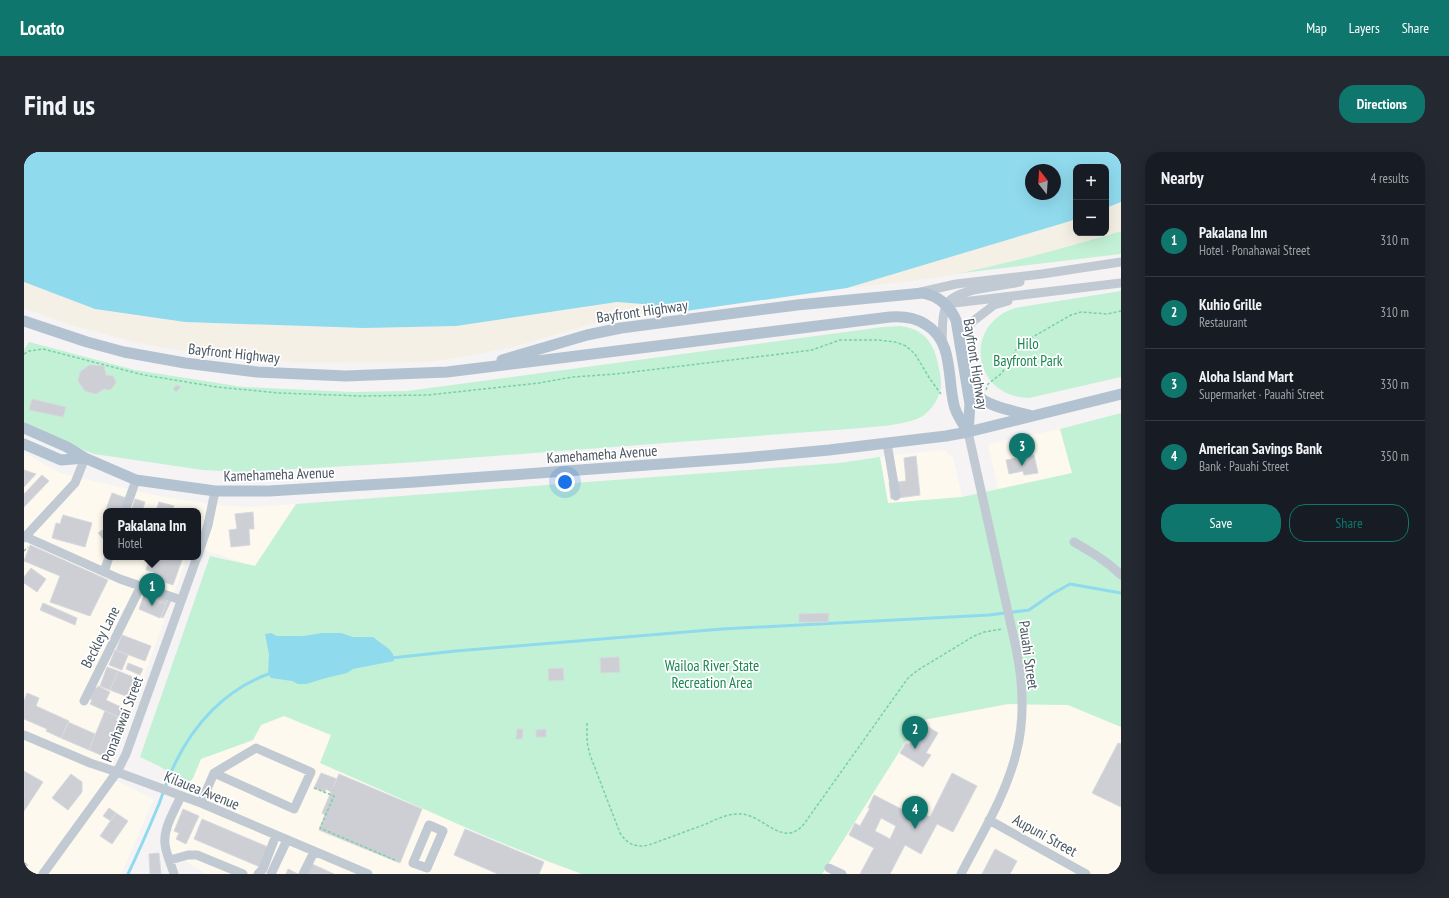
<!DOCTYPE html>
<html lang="en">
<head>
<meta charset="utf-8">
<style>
	body { margin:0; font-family:"PT Sans Narrow",sans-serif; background:#242831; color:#f1f3f6 }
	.controls { position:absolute; right:12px; top:12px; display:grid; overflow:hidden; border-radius:8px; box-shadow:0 4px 16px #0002 }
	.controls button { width:36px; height:36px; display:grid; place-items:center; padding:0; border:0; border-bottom:1px solid #363941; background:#171b24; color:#f1f3f6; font:20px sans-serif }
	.compass { position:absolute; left:1001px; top:12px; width:36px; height:36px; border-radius:50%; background:#171b24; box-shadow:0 4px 16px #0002; rotate:343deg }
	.you { position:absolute; left:541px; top:330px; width:14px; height:14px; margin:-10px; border:3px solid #fff; border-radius:50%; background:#1a73e8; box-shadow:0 0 0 6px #1a73e833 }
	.badge { display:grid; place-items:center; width:26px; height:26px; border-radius:50%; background:#0f766e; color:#fff; font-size:13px; font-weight:700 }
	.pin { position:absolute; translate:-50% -33px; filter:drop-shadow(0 1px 2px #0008) }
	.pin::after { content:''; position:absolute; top:21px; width:14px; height:12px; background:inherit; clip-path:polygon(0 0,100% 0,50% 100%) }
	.popup { position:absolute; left:79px; top:356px; width:98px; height:52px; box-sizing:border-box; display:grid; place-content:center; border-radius:8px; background:#171b24; filter:drop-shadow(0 1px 3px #0005); font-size:13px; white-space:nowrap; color:#9ea1a6 }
	.popup b { font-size:15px; color:#f1f3f6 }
	.popup::after { content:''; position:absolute; left:50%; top:100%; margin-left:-8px; border:8px solid transparent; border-top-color:#171b24 }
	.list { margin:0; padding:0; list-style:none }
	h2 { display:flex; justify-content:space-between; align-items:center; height:52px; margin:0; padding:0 16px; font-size:17px }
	h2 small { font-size:13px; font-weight:400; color:#9ea1a6 }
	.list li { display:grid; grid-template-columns:26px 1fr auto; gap:12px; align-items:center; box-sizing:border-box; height:72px; padding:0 16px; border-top:1px solid #363941 }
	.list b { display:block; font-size:15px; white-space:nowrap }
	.list p { margin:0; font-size:13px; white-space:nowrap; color:#9ea1a6 }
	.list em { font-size:13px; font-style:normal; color:#9ea1a6 }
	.actions { display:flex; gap:8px; padding:12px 16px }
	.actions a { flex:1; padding:9px 0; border:1px solid #0f766e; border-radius:16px; text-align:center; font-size:14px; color:#0f766e }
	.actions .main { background:#0f766e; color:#fff }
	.map { position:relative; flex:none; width:1097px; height:722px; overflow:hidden; border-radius:16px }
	header { display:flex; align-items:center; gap:24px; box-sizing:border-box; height:56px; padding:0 20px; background:#0f766e; color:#fff }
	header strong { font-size:19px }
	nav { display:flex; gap:22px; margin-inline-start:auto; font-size:14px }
	.intro { display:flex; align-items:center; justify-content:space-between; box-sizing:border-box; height:96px; padding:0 24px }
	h1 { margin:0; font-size:28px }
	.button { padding:10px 18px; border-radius:16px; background:#0f766e; color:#fff; font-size:14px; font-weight:700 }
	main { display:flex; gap:24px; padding:0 24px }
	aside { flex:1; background:#171b24; border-radius:16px; box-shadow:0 4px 16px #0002 }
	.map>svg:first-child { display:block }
	.commercial { fill:#fdf9ef }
	.green { fill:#c3f1d5 }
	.sand { fill:#f5f0e5 }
	.water { fill:#90daee; fill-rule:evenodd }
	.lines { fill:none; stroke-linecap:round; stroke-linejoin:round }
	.stream { stroke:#90daee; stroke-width:3 }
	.building { fill:#cdcfd5; stroke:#d7d9de; fill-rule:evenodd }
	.path { stroke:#7ad0a6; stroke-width:1.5; stroke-dasharray:3 2; stroke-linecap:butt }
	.minor { stroke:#c1cad2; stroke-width:9 }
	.major { stroke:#b3c2d1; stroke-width:11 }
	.labels { text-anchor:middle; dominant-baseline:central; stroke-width:3.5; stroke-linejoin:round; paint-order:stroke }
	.street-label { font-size:15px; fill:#4a5661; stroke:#fff }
	.park-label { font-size:15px; fill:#17864f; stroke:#fff }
</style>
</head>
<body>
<header>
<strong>Locato</strong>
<nav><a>Map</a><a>Layers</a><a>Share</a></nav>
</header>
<div class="intro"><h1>Find us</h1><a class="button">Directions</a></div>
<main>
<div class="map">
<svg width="1097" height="722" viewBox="0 0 1097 722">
	<rect width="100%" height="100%" fill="#f5f3f3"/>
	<!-- commercial -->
	<path class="commercial" d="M 1036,277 L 1048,321 L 974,337 L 964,292 Z
		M 914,298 L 921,299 L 929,305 L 938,345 L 864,351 L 856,305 Z
		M 0,301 L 36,321 L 130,343 L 177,351 L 225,355 L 272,352 L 231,414 L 174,396 L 174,359 L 82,359 L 82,405 L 163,405 L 84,625 L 130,647 L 97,722 L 0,722 Z
		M 984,552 L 1044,553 L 1097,575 L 1097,722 L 798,722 L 882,589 L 886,586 L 899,568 Z
		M 260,564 L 307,583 L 297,611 L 442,675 L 521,709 L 558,722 L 182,722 L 136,693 L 164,632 L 169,626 L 177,607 L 229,588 L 237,573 Z"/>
	<!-- green -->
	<path class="green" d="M 1097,79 L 1097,102 L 930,122 C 986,110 1042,96 1097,79 Z
		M 1097,139 L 1097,225 L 1005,246 C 949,245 938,173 991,156 Z
		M 876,174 C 902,177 911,193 915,217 C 916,222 917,227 917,232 C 917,244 909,256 900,263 C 885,274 845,275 825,277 L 378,311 L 217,320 L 179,318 L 70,302 L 0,274 L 0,198 L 5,190 L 111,218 L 219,235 L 329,240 L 383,239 L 859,175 Z
		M 1097,261 L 1097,575 L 1044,553 L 984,552 L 899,568 L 886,586 L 882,589 L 798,722 L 558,722 C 469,690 383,649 296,611 L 307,583 L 260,564 L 237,573 L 229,588 L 177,607 L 169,626 L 164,632 L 135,614 L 116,605 L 186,404 L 231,414 L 272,352 L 815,311 L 856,305 L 864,351 L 938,345 L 1048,321 L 1036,277 Z"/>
	<!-- sand -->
	<path class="sand" d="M 1097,50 L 1097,79 C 1042,95 987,111 932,122 C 896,129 859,132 823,136 L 1052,67 L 1052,81 L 1082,81 L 1082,56 Z
		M 0,130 L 71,157 L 161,170 L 340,176 L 432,174 L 593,150 L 619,152 L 640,159 L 578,169 L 492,194 L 449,203 L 406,210 L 279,211 L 153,198 L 114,191 L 47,173 L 0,156 Z"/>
	<!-- water -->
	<path class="water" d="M 0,0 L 1097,0 L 1097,50 L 1082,56 L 1082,15 L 1052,15 L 1052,67 L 1043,70 L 823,136 L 655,160 L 640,159 L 618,152 L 593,150 L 432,174 L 340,176 L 161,170 L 71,157 L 0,130 ZM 1007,18 L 1031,18 L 1031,42 L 1007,42 Z
		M 247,481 L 253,484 L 279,484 L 298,481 L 317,481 L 329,485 L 349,485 L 365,497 L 369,502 L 370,509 L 329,517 L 323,521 L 302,526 L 282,532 L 274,532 L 268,529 L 247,526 L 244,522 L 245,502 L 241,482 Z"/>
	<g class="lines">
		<!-- stream -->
		<path class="stream" d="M 367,506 L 432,499 L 698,477 L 965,463 L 1005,458 L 1028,442 L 1046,432 L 1097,441
			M 104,722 C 115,699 125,676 135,652 C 139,641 143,629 148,618 C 168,573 201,537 247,521"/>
	</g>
	<!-- building -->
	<path class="building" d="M 65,213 L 80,214 L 82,223 L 89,224 L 92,230 L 90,234 L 86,238 L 80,237 L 72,242 L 61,239 L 54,229 L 56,220 Z
		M 152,233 L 157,235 L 152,240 L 149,237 Z
		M 8,247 L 42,255 L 39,265 L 5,258 Z
		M 1005,282 L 1009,303 L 999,305 L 995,284 Z
		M 1009,303 L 1010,303 L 1014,321 L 1000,323 L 999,319 L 985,322 L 982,308 Z
		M 892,304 L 896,343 L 867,347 L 865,331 L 882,329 L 880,306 Z
		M 0,318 L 12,322 L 0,335 Z
		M 18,323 L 25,329 L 0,355 L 0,342 Z
		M 88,341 L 102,346 L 98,359 L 82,359 L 82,361 L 81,360 Z
		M 111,347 L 121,350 L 118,359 L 107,359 Z
		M 135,350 L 150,354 L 148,359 L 132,359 Z
		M 229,360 L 230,377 L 225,377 L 226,393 L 207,395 L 205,378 L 213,377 L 211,362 Z
		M 39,363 L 68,371 L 61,395 L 28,386 L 32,371 L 36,372 Z
		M 78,378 L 82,382 L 81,389 L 74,381 Z
		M 6,393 L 84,428 L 66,464 L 26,450 L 36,424 L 0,409 Z
		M 126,405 L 159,405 L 149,433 L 128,426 L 130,420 L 122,418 Z
		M 7,416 L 22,427 L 13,440 L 0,431 L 0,425 Z
		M 122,438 L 144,447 L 142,452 L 120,443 Z
		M 120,443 L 142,452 L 136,466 L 115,457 Z
		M 144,447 L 147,449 L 139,466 L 137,465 Z
		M 19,451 L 53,466 L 51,473 L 16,458 Z
		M 805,461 L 804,470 L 775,470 L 775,462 Z
		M 98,483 L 127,494 L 121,509 L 92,498 Z
		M 91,498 L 104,503 L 98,518 L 85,513 Z
		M 595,505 L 596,520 L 577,521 L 576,506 Z
		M 104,511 L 119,517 L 116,523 L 102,517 Z
		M 83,515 L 94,519 L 86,538 L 76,534 Z
		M 539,516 L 540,528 L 525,529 L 524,517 Z
		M 94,519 L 114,527 L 107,546 L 86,538 Z
		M 74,534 L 86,540 L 82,548 L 101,557 L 97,566 L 66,552 L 68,548 L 66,547 L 71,536 L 73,536 Z
		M 3,541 L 15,546 L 12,554 L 45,569 L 37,586 L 22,579 L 23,577 L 0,567 L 0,549 Z
		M 81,559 L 94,565 L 92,568 L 99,571 L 84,606 L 65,598 Z
		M 44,570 L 71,582 L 65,598 L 37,586 Z
		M 898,571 L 914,581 L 902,601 L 907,603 L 899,615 L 876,601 L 882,591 L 885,593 Z
		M 493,577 L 499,577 L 498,587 L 492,587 Z
		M 522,577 L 522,585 L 512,585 L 512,578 Z
		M 1094,591 L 1097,592 L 1097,655 L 1068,641 Z
		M 0,619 L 19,630 L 0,659 Z
		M 297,621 L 313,627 L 309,635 L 315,622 L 398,657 L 376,711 L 295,678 L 301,663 L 298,661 L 307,640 L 302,637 L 301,640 L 290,636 Z
		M 928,621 L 953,634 L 929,680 L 913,672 L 897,702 L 881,693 L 866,722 L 836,722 L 850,696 L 825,683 L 831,671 L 836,674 L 846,656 L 844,656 L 850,643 L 883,660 L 885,654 L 906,665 ZM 857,666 L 872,674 L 866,687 L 851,679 Z
		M 47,622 L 58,630 L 58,640 L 44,658 L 28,646 Z
		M 85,656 L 92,661 L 87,669 L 79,664 Z
		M 159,657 L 175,664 L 162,692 L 152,687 L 155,681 L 150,679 Z
		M 92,661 L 104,669 L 88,692 L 76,684 Z
		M 178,667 L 244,695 L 236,715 L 170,687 Z
		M 441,677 L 520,710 L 515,722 L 474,722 L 430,703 Z
		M 971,697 L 993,709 L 986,722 L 958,722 Z
		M 135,701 L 137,722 L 126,722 L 125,702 Z
		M 0,709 L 4,713 L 0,717 Z
		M 288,712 L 310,722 L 283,722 Z
		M 264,717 L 274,722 L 262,722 Z"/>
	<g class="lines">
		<!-- path -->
		<path class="path" d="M 0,202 L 5,199 L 19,197 L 120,223 L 193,235 L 255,241 L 337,244 L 404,243 L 515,231 L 549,225 L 592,222 L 773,200 L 788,198 L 816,188 L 854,188 L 871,190 L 882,194 L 891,202 L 906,227 L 917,242
			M 962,238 L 964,232 L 978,221 L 995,193 L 1047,163 L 1057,160 L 1083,162 L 1097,159
			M 0,399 L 4,395
			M 563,571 L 563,590 L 566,603 L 596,681 C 603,692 612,696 625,693 C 644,686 663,679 682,672 C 693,667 705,661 717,662 C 740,663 759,697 780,672 L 884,526 L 894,518 L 950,484 L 960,480 L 979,477
			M 290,636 L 310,644 L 296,676 L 373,709"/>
		<!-- minor -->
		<path class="minor" d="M 897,140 L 932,132 L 1018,122 L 1097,110
			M 922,152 L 1097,131
			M 936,189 L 948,170 L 970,153 L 984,149
			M 918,190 C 919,179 917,165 922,154 C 928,136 978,135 996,130
			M 863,291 L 872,344
			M 101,359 L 112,328
			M 0,384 L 96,427 L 157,448
			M 0,386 L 51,331 L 61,306
			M 1050,390 C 1067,400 1083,409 1097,423
			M 174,403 L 184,373 L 191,339
			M 80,420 L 85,405
			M 60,549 L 117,434
			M 0,583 L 66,611 L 93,620 L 177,651 L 344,722
			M 177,651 L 190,621 L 232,596 L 287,620 L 270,657 L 190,621
			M 965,668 L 1062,722
			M 405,673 L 419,679 L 403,716 L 389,711 Z
			M 146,708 L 164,703 L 173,703 L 219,722
			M 805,716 L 818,722
			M 19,722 L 93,620 L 102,602 L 173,405
			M 150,722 C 147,712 142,702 141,692 C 139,676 151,658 157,644
			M 234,722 L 239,717 L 252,683
			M 247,722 L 263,688
			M 279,722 L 290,700
			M 937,722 C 957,683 981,645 992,602 C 1001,568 999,530 992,496 L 944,280"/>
		<!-- major -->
		<path class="major" d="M 0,169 L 63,190 L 100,200 L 161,211 L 233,220 L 322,224 L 423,220 L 866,165 C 879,164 890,165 901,172 C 930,189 923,225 930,253 C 932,263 939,271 944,280
			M 478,208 L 563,183 L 597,176 L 773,153 L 899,141 C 915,144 925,153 932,168 L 946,252 L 944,280
			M 946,231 C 947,234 948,238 950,240 C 960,254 990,259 1005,263
			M 0,276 L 43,295 L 61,306 L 112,328 L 191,339 L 245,339 L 391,330 L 719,306 L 805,298 L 922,284 L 944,280 L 1097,242
			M 0,292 L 37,308 L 61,306"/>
	</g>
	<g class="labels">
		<!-- street labels -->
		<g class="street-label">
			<text transform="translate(618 159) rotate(-8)">Bayfront Highway</text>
			<text transform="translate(210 201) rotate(6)">Bayfront Highway</text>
			<text transform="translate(952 212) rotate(81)">Bayfront Highway</text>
			<text transform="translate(578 302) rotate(-4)">Kamehameha Avenue</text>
			<text transform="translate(255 322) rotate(-2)">Kamehameha Avenue</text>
			<text transform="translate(76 485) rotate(-63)">Beckley Lane</text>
			<text transform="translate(1005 503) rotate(82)">Pauahi Street</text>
			<text transform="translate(98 567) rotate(-69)">Ponahawai Street</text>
			<text transform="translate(178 638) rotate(22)">Kilauea Avenue</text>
			<text transform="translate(1021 683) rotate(29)">Aupuni Street</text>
		</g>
		<!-- park labels -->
		<g class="park-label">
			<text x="1004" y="191">Hilo<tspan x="1004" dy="17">Bayfront Park</tspan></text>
			<text x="688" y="513">Wailoa River State<tspan x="688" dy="17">Recreation Area</tspan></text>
		</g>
	</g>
</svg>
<div class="controls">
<button>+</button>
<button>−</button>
</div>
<svg class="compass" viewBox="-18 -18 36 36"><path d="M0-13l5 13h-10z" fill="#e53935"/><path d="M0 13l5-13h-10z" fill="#9ea1a6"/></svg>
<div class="you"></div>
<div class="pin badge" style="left:128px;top:454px">1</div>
<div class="popup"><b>Pakalana Inn</b>Hotel</div>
<div class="pin badge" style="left:891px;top:597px">2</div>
<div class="pin badge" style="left:998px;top:314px">3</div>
<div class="pin badge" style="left:891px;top:677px">4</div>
</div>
<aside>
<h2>Nearby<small>4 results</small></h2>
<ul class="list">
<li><span class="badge">1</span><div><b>Pakalana Inn</b><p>Hotel · Ponahawai Street</p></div><em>310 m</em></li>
<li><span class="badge">2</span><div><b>Kuhio Grille</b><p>Restaurant</p></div><em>310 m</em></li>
<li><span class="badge">3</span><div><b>Aloha Island Mart</b><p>Supermarket · Pauahi Street</p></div><em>330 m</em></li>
<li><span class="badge">4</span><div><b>American Savings Bank</b><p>Bank · Pauahi Street</p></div><em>350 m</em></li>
</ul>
<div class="actions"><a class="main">Save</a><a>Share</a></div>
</aside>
</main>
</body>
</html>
